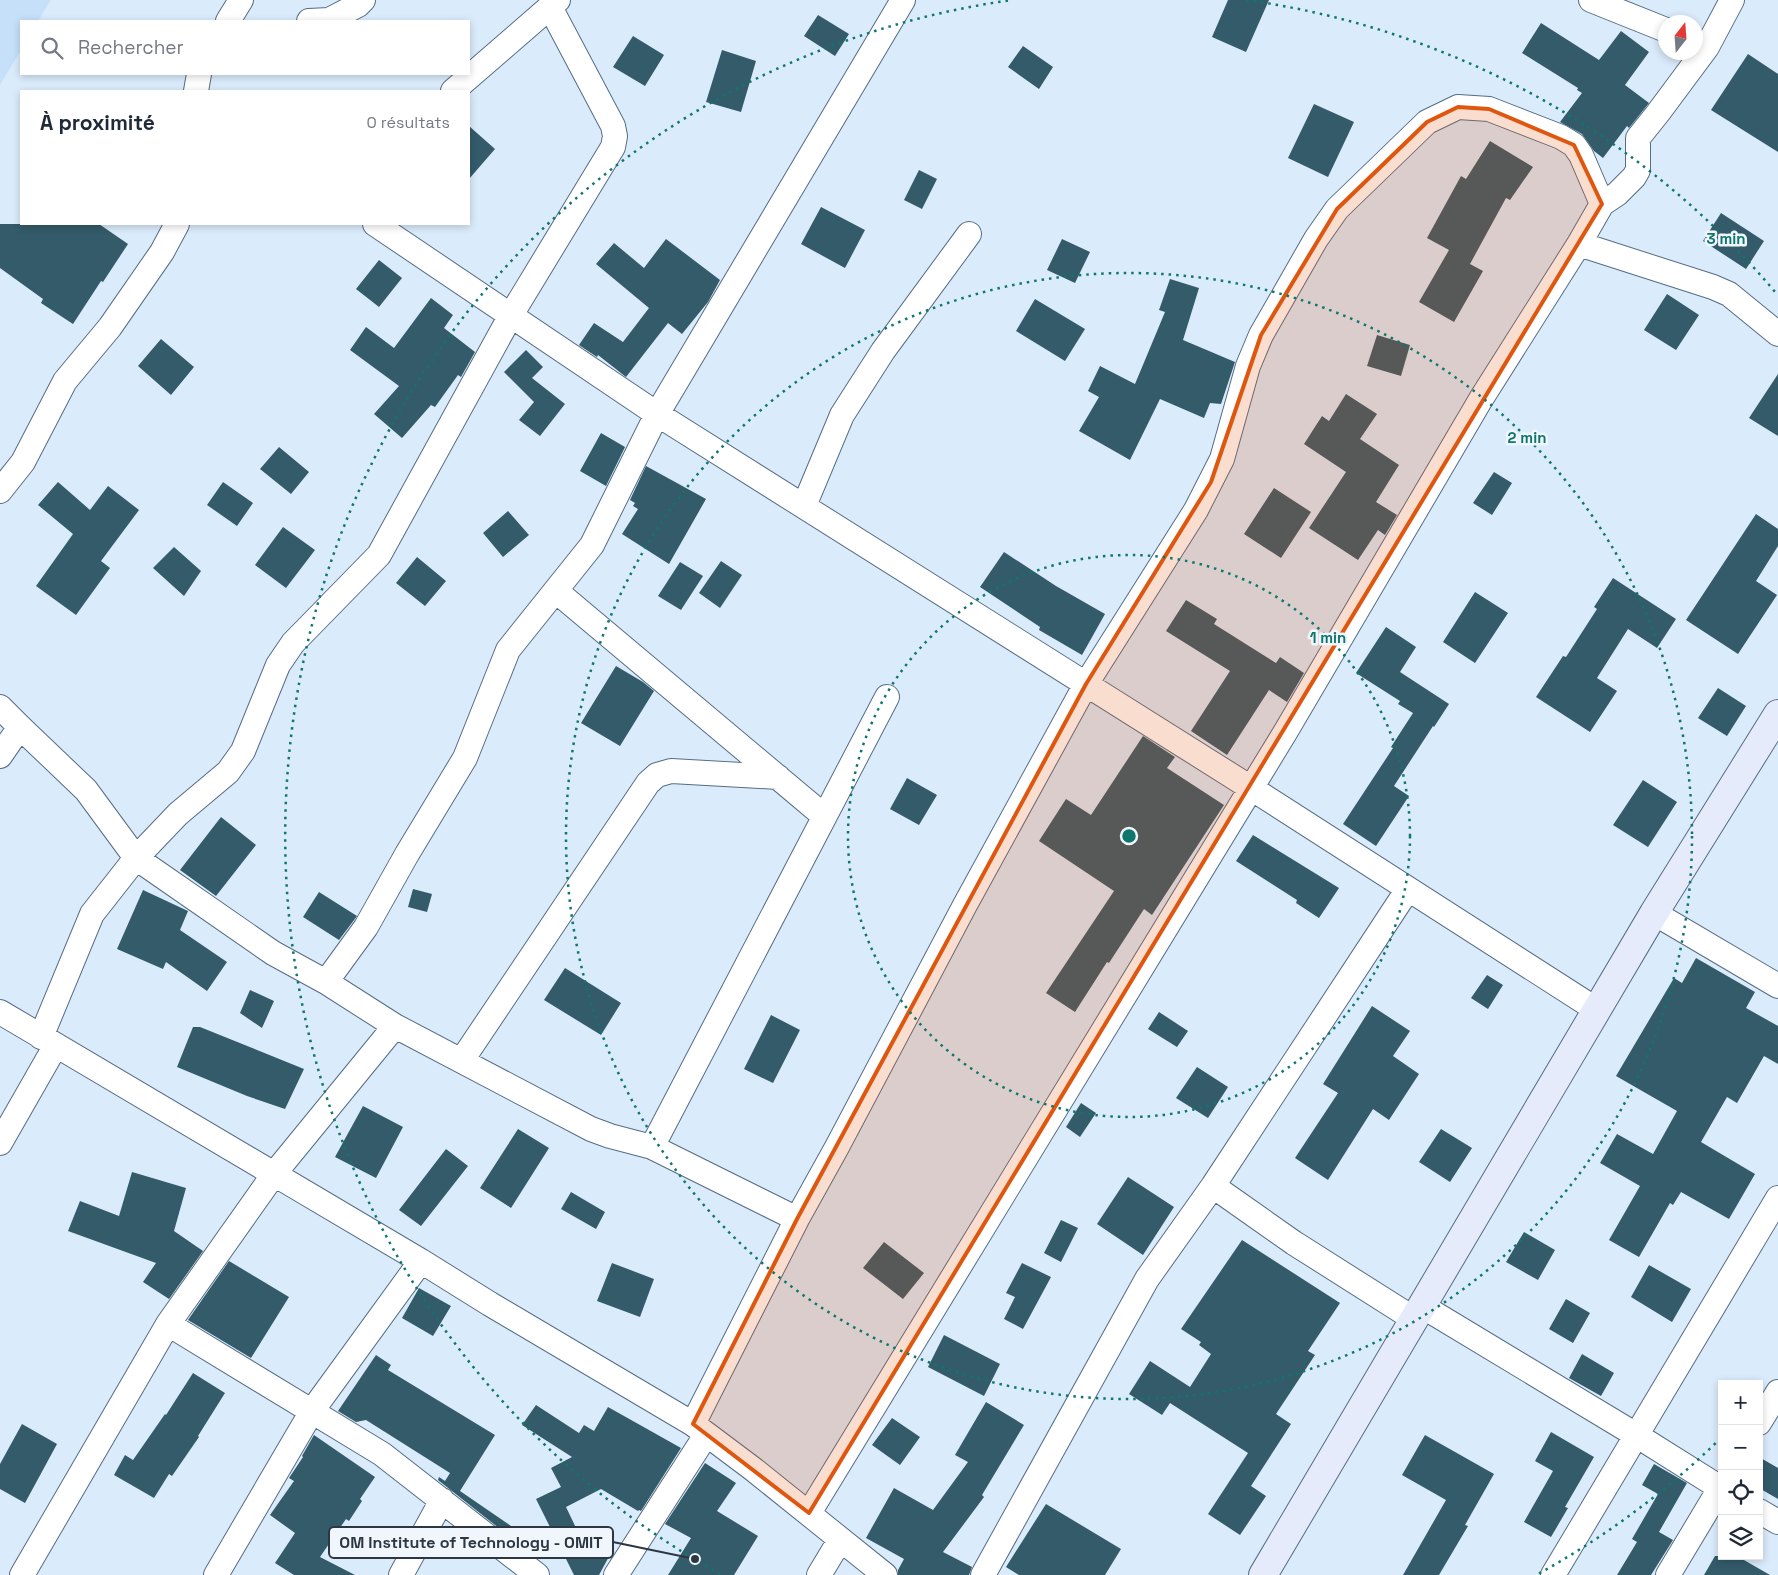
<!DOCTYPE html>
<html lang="fr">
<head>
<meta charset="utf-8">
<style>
	body { margin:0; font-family:"Space Grotesk",sans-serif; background:#f2f2f3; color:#1f2937 }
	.controls { position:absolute; right:15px; bottom:15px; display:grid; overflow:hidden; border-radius:0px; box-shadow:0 2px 8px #0003 }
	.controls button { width:45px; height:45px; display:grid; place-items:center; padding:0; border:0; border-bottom:1px solid #e0e1e3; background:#fff; color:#1f2937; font:25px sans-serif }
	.compass { position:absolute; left:1658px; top:15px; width:45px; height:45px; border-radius:50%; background:#fff; box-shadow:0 2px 8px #0003; rotate:17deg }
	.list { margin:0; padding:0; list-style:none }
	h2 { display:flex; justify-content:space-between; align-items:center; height:65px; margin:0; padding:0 20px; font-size:21px }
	h2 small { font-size:16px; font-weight:400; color:#747a83 }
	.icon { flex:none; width:28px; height:28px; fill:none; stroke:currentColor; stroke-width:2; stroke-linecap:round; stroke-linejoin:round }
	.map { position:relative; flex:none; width:1778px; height:1575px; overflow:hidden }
	.search { position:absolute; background:#fff; box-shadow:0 2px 8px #0003; left:20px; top:20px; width:450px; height:55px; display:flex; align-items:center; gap:12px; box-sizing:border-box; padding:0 18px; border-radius:0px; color:#747a83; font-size:19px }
	.panel { position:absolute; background:#fff; box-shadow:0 2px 8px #0003; left:20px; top:90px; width:450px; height:135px; border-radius:0px }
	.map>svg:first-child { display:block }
	.built { fill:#c6e0fa }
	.building { fill:#345b6a }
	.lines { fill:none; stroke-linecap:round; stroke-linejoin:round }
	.street-casing { stroke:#556d85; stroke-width:26 }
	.secondary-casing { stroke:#556d85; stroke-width:30 }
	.street { stroke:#fff; stroke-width:24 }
	.secondary { stroke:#e6ebfb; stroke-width:28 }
	.marked { fill:#df570f; fill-opacity:0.2; stroke:#df570f; stroke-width:4; stroke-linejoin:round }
	.ring { fill:none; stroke:#0f766e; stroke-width:2.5; stroke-dasharray:2.5 5 }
	.centre { fill:#0f766e; stroke:#f1f6fc; stroke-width:2.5 }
	.ring-label { font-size:15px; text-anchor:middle; font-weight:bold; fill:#0f766e; stroke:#f1f6fc; stroke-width:5; stroke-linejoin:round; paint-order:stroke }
	.leader { fill:none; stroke:#2d3742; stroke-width:2 }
	.callout-dot { fill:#2d3742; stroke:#f1f6fc; stroke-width:2 }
	.callout { fill:#f1f6fc; stroke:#2d3742; stroke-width:2 }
	.callout-label { font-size:16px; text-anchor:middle; font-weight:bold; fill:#2d3742 }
</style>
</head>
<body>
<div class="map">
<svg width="1778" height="1575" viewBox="0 0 1778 1575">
	<rect width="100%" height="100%" fill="#daebfb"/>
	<!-- built -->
	<path class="built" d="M 0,0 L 51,0 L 38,21 L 21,21 L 21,50 L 0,85 Z"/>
	<!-- building -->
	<path class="building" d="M 1228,0 L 1269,0 L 1246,52 L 1212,37 Z
		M 818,15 L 849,34 L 835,56 L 804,36 Z
		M 1541,23 L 1599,60 L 1621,31 L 1649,52 L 1625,85 L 1649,103 L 1629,128 L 1627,126 L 1603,158 L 1594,151 L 1582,134 L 1560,122 L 1582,93 L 1577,90 L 1578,88 L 1522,53 Z
		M 633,36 L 664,55 L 645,86 L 613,67 Z
		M 1023,46 L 1053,67 L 1039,89 L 1008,67 Z
		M 722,50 L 756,61 L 741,112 L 706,102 Z
		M 1748,54 L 1778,74 L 1778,152 L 1711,110 Z
		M 1314,104 L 1354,122 L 1328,177 L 1288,158 Z
		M 469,126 L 495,149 L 469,179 Z
		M 1490,141 L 1533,167 L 1510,200 L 1506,198 L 1470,264 L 1483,271 L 1454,322 L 1419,302 L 1449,250 L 1427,238 L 1461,176 L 1466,179 Z
		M 919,170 L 937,179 L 922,209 L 904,200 Z
		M 821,207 L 865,230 L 845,268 L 801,244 Z
		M 1721,213 L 1764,241 L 1746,269 L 1703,241 Z
		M 0,224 L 99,224 L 128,244 L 103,282 L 101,281 L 73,324 L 41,303 L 43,299 L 0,268 Z
		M 666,239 L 720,280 L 708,302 L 682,334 L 668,323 L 626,377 L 598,355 L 597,357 L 579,345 L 594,323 L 623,342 L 649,308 L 596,264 L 614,243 L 644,268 Z
		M 1062,239 L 1090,252 L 1075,283 L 1047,270 Z
		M 379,260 L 402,278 L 379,307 L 356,289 Z
		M 1170,279 L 1199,288 L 1183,340 L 1235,362 L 1221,404 L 1210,403 L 1204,418 L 1160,399 L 1130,460 L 1079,431 L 1099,397 L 1088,391 L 1100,366 L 1135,384 L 1165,312 L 1159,310 Z
		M 1667,294 L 1699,315 L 1676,350 L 1644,330 Z
		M 431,298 L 453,315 L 444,328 L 475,352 L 461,377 L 458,375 L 435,407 L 431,405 L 402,438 L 374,414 L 399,386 L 350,350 L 366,327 L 394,348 Z
		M 1035,299 L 1085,329 L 1065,361 L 1016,331 Z
		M 1377,335 L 1410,345 L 1401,376 L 1367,366 Z
		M 161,339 L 194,367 L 171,395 L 138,366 Z
		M 526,350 L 543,367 L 532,378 L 565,404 L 540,436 L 519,420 L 534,402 L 504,372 Z
		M 1778,374 L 1778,436 L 1749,418 Z
		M 1346,394 L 1377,414 L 1360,439 L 1399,465 L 1376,502 L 1397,515 L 1385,535 L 1378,530 L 1358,560 L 1309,528 L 1346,472 L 1304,444 L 1322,416 L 1329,421 Z
		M 601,433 L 625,447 L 606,486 L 580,471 Z
		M 279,447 L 309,472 L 291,494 L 260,469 Z
		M 646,466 L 706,499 L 669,564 L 622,534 L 638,509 L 633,506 L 635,503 L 630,500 Z
		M 1494,472 L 1512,483 L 1492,515 L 1473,503 Z
		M 58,482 L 90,510 L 108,486 L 139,510 L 101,561 L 110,568 L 76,615 L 36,586 L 73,534 L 38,505 Z
		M 223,482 L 253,503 L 237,526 L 207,505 Z
		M 1274,488 L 1311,512 L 1281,558 L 1244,534 Z
		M 508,511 L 529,535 L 503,557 L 483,533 Z
		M 1756,514 L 1778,529 L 1778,546 L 1756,581 L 1777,595 L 1738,654 L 1686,620 Z
		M 283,527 L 315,550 L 286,588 L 255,565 Z
		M 174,547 L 201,571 L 184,596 L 153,568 Z
		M 1004,552 L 1056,586 L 1105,614 L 1082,655 L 1039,630 L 1040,627 L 980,587 Z
		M 417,557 L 446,581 L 425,606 L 396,583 Z
		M 721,561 L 742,575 L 720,608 L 699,593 Z
		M 680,562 L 703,576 L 681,610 L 658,596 Z
		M 1613,578 L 1676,619 L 1657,648 L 1628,629 L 1597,678 L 1617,691 L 1590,732 L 1536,697 L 1563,656 L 1566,657 L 1597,609 L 1594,607 Z
		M 1475,592 L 1508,613 L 1475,663 L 1443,642 Z
		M 1186,600 L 1217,619 L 1214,624 L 1276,663 L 1280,657 L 1304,673 L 1287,702 L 1269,690 L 1227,755 L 1191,731 L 1230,671 L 1166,631 Z
		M 1386,627 L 1416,647 L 1400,672 L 1449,704 L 1434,727 L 1433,726 L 1394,786 L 1409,796 L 1376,846 L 1343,824 L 1393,748 L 1391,747 L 1413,713 L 1398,704 L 1400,701 L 1356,673 Z
		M 616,666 L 643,682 L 654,691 L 620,746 L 581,723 Z
		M 1718,688 L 1746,706 L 1727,736 L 1698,718 Z
		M 1143,736 L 1175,757 L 1167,768 L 1224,805 L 1152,915 L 1144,909 L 1109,963 L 1107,962 L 1075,1012 L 1046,993 L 1114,891 L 1039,841 L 1066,799 L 1091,815 Z
		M 907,778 L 937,795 L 919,825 L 890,809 Z
		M 1643,780 L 1677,802 L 1648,847 L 1613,825 Z
		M 221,817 L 256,845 L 216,896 L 180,870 Z
		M 1253,835 L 1339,888 L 1319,918 L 1296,903 L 1297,900 L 1236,861 Z
		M 413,889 L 432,894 L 427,912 L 408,907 Z
		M 143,890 L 188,911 L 180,930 L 227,962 L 207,991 L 166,962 L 163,969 L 117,949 Z
		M 319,892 L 357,916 L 339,940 L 303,917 Z
		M 1696,958 L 1755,992 L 1746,1008 L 1778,1026 L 1778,1064 L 1764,1056 L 1737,1103 L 1727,1097 L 1701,1142 L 1755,1174 L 1729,1219 L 1681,1192 L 1673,1205 L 1670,1203 L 1639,1257 L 1609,1240 L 1640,1186 L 1600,1163 L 1617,1134 L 1653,1154 L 1677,1111 L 1616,1076 L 1674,978 L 1682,983 Z
		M 565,968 L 621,1003 L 601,1035 L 544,1000 Z
		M 1487,975 L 1503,985 L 1488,1009 L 1471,998 Z
		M 250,990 L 274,1001 L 262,1028 L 240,1013 Z
		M 1372,1006 L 1410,1031 L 1393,1056 L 1419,1074 L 1389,1120 L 1373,1109 L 1328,1180 L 1295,1158 L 1338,1093 L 1323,1084 Z
		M 1159,1012 L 1188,1031 L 1177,1047 L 1148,1029 Z
		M 771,1015 L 800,1030 L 773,1083 L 744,1069 Z
		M 193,1027 L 200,1027 L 304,1069 L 285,1109 L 247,1096 L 177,1067 Z
		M 1197,1067 L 1228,1087 L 1208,1118 L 1176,1098 Z
		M 1081,1103 L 1096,1113 L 1080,1137 L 1066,1127 Z
		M 363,1106 L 403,1127 L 376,1178 L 335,1157 Z
		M 518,1129 L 549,1148 L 511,1208 L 480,1188 Z
		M 1441,1129 L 1472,1148 L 1450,1182 L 1419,1162 Z
		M 446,1149 L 468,1166 L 421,1226 L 399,1210 Z
		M 132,1172 L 186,1188 L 174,1231 L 203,1251 L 169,1299 L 143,1282 L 156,1263 L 68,1231 L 80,1201 L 119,1216 Z
		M 1128,1177 L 1174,1207 L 1143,1255 L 1097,1224 Z
		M 571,1192 L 605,1212 L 596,1229 L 561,1209 Z
		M 1061,1220 L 1078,1228 L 1061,1262 L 1044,1253 Z
		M 1524,1232 L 1555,1250 L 1538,1280 L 1506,1262 Z
		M 1242,1240 L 1340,1303 L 1308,1351 L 1315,1355 L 1276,1414 L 1291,1424 L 1251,1486 L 1266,1496 L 1240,1535 L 1208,1514 L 1248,1453 L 1170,1403 L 1162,1415 L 1129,1394 L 1150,1361 L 1190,1387 L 1211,1354 L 1199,1345 L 1201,1342 L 1181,1329 Z
		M 884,1242 L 924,1273 L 903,1299 L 863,1268 Z
		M 229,1261 L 289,1297 L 251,1358 L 188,1320 Z
		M 612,1263 L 654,1279 L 640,1317 L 597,1301 Z
		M 1022,1263 L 1051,1277 L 1023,1329 L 1004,1319 L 1015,1297 L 1006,1293 Z
		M 1649,1265 L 1691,1289 L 1672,1322 L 1631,1297 Z
		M 419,1288 L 451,1306 L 433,1336 L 402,1318 Z
		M 1566,1299 L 1590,1313 L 1573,1343 L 1549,1329 Z
		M 944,1335 L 1000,1364 L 984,1396 L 928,1367 Z
		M 1582,1354 L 1614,1373 L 1601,1396 L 1569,1378 Z
		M 376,1355 L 391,1365 L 388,1370 L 495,1435 L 460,1491 L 514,1528 L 509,1536 L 438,1480 L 439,1477 L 445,1481 L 450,1473 L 366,1420 L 356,1422 L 338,1411 Z
		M 193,1373 L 225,1393 L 198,1436 L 199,1437 L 172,1476 L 169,1474 L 154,1498 L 114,1475 L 125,1455 L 133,1460 L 165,1414 L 166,1415 Z
		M 986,1402 L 1024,1425 L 982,1495 L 984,1497 L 943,1552 L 972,1567 L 969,1575 L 898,1575 L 898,1570 L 904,1559 L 866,1538 L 894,1488 L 933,1510 L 968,1462 L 955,1455 Z
		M 536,1405 L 579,1433 L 584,1425 L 594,1431 L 608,1407 L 681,1448 L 641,1511 L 639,1510 L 638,1511 L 601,1489 L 566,1507 L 578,1532 L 612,1551 L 599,1575 L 574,1575 L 536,1499 L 561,1487 L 551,1468 L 572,1457 L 522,1425 Z
		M 892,1418 L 920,1437 L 900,1465 L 872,1445 Z
		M 22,1424 L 57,1444 L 25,1503 L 0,1489 L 0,1464 Z
		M 1551,1432 L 1594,1457 L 1565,1507 L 1568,1508 L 1551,1537 L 1524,1522 L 1553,1471 L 1535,1461 Z
		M 314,1435 L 375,1477 L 360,1499 L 362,1501 L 349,1521 L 346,1519 L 320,1557 L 355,1575 L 294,1575 L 275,1563 L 295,1533 L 270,1515 L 294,1481 L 289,1478 L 303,1457 L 302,1456 Z
		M 1425,1435 L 1494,1474 L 1465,1525 L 1468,1526 L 1439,1575 L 1403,1575 L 1446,1500 L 1402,1475 Z
		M 1759,1457 L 1778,1468 L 1778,1499 L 1759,1488 Z
		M 705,1463 L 736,1483 L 717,1511 L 758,1536 L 734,1575 L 668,1575 L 691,1538 L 665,1524 Z
		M 1654,1464 L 1687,1483 L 1659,1532 L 1673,1540 L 1651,1575 L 1617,1575 L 1637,1542 L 1632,1539 L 1658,1494 L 1642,1485 Z
		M 1046,1504 L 1121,1549 L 1105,1575 L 1019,1575 L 1006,1567 Z
		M 1715,1556 L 1737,1556 L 1770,1575 L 1704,1575 Z"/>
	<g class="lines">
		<defs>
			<path id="street" d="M 1591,0 L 1666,30
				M 228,21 L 241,0
				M 309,21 L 329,20 L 358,5 L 363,0
				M 196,91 L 199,74
				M 453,91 L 558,0
				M 375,224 L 657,414 L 1251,788 L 1597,1010
				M 1579,244 L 1713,287 L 1729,294 L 1778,334
				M 0,491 L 23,462 L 65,381 L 110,327 L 162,252 L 177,224
				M 804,506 L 842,415 L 883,351 L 969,234
				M 556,591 L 824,816
				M 0,707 L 20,727
				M 0,756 L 20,727 L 86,790 L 136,858 L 273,953 L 326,982 L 395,1026 L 591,1129 L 610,1136 L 652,1147 L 797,1219
				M 1654,913 L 1778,986
				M 326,982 L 366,927 L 407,854 L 465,758 L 508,650 L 592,545 L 657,414 L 903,0
				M 0,1012 L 421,1261 L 490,1304 L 693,1424 L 753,1469 L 885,1575
				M 41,1037 L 92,914 L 136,858 L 178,814 L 228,772 L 243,751 L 278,665 L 293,643 L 379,555 L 511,315 L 613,147 L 615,136 L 613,126 L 550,7
				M 462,1060 L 648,783 L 657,775 L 671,771 L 778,777
				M 0,1143 L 56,1045
				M 652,1147 L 887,697
				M 1213,1186 L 1294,1243 L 1414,1319
				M 1422,1306 L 1636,1435 L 1722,1489
				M 168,1324 L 382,1454 L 537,1575
				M 1759,1423 L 1778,1392
				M 693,1424 L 797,1219 L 837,1147 L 965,905 L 1086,684 L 1196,510 L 1222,459 L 1248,366 L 1261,335 L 1316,239 L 1337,209 L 1427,122 L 1458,107 L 1489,109 L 1561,137 L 1574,145 L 1581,155 L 1602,204
				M 1759,1511 L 1778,1522
				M 809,1513 L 1286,731 L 1481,399 L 1579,244 L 1602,204 L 1617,194 L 1634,177 L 1638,170 L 1638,138 L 1658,113 L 1707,47 L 1732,0
				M 22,1575 L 168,1324 L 274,1174 L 395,1026
				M 216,1575 L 312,1411 L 421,1261
				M 401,1575 L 442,1500
				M 616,1575 L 706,1435
				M 819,1575 L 840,1540
				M 983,1575 L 1147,1279 L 1213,1186 L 1408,889
				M 1553,1575 L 1778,1198
				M 1668,1575 L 1722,1485"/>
			<path id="secondary" d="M 1263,1575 L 1654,913 L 1778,714"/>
		</defs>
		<!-- street casing -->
		<use href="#street" class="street-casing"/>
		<!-- secondary casing -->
		<use href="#secondary" class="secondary-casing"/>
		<!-- street -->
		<use href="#street" class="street"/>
		<!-- secondary -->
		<use href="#secondary" class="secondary"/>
	</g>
	<!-- marked area -->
	<path class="marked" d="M 1458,107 L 1489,109 L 1574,145 L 1602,204 L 809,1513 L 693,1424 L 797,1219 L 1086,684 L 1211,482 L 1261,335 L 1337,209 L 1427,122 Z"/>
	<!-- distance rings -->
	<g class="ring">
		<circle cx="1129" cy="836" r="281"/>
		<circle cx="1129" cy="836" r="563"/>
		<path d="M1721 1438A844 844 0 0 1 1538 1574M720 1574A844 844 0 0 1 1012 0M1246 0A844 844 0 0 1 1776 293"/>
	</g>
	<circle cx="1129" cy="836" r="8" class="centre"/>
	<g class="ring-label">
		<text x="1726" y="244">3 min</text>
		<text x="1527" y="443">2 min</text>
		<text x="1328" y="643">1 min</text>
	</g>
	<!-- callouts -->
	<path class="leader" d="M695 1559L613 1542"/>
	<circle class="callout-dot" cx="695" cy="1559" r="5"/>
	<rect class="callout" x="329" y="1527" width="284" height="31" rx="5"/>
	<g class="callout-label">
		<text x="471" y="1548">OM Institute of Technology - OMIT</text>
	</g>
</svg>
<div class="controls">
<button>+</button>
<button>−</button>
<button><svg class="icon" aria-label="locate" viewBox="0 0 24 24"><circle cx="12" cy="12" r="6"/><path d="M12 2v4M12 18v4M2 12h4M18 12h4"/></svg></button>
<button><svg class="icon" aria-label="layers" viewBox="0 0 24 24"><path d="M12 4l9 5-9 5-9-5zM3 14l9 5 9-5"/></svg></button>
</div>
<svg class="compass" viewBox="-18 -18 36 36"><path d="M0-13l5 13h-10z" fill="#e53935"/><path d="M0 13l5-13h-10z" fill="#747a83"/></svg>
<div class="search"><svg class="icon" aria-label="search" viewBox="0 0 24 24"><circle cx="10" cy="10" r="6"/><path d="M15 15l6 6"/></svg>Rechercher</div>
<section class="panel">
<h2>À proximité<small>0 résultats</small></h2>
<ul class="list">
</ul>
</section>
</div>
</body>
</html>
